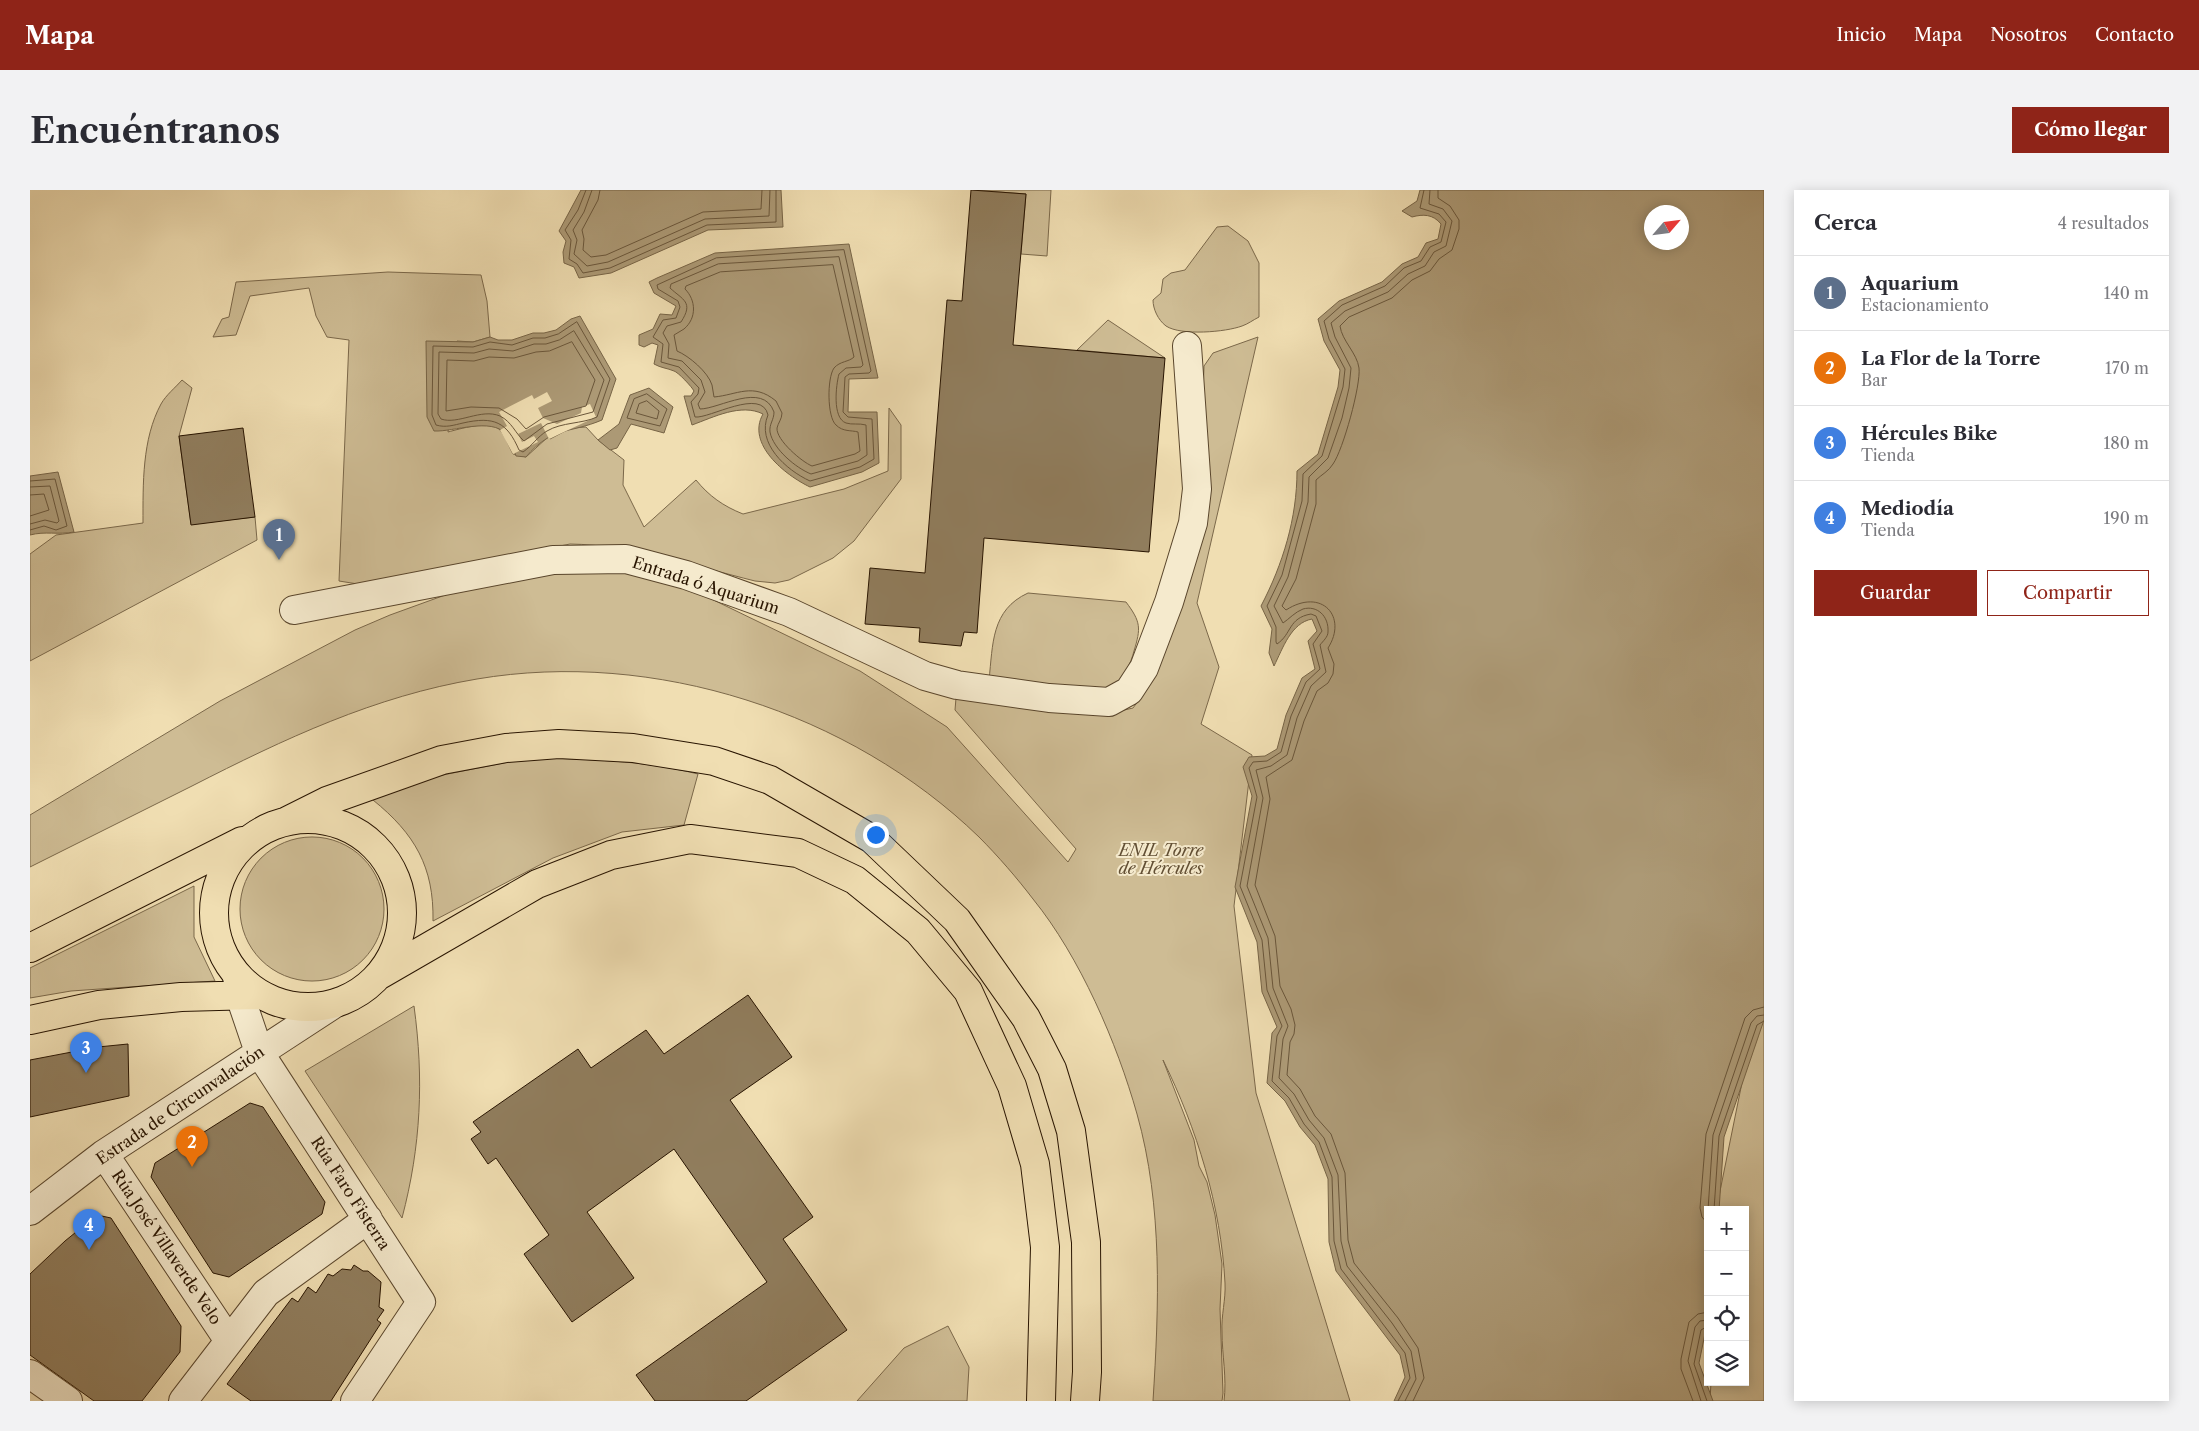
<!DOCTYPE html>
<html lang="es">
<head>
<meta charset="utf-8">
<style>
	body { margin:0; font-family:"Libre Caslon Text",serif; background:#f2f2f3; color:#2b2b33 }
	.controls { position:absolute; right:15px; bottom:15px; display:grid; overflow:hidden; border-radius:0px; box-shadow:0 2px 12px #0003 }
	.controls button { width:45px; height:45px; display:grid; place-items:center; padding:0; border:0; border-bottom:1px solid #e1e1e2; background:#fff; color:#2b2b33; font:25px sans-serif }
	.compass { position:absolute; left:1614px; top:15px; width:45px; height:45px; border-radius:50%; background:#fff; box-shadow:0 2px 12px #0003; rotate:62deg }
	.you { position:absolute; left:845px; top:644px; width:18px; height:18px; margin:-12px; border:4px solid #fff; border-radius:50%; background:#1a73e8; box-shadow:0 0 0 8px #1a73e833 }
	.badge { display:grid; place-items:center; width:32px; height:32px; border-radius:50%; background:#8f2418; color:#fff; font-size:16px; font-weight:700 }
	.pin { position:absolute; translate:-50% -41px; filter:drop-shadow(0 1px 2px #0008) }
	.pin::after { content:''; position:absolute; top:26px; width:18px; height:15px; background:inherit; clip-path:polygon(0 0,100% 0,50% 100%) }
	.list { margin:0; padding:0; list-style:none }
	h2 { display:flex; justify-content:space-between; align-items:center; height:65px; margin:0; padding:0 20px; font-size:21px }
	h2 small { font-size:16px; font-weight:400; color:#7c7c81 }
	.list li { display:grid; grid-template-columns:32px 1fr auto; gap:15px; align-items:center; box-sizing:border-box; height:75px; padding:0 20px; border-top:1px solid #e1e1e2 }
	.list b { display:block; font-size:19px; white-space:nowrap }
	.list p { margin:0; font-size:16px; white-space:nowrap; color:#7c7c81 }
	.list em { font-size:16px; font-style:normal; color:#7c7c81 }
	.actions { display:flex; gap:10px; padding:15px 20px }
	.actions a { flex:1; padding:11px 0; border:1px solid #8f2418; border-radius:0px; text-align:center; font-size:18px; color:#8f2418 }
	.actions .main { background:#8f2418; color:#fff }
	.icon { flex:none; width:28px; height:28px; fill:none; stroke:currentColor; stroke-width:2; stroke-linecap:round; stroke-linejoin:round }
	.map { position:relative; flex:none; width:1734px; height:1211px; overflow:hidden; border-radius:0px }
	header { display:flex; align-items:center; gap:30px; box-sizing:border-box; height:70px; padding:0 25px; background:#8f2418; color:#fff }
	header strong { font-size:24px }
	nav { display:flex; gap:28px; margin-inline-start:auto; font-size:18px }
	.intro { display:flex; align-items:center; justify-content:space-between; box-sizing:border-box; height:120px; padding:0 30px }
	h1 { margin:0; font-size:35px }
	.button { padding:12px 22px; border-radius:0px; background:#8f2418; color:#fff; font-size:18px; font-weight:700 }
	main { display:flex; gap:30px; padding:0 30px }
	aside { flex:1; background:#fff; border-radius:0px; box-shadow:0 2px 12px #0003 }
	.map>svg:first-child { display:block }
	.green { fill:#cebc94; stroke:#7b684a }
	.water { fill:#ac9975; stroke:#776446; fill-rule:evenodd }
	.pier { fill:#f0deb2 }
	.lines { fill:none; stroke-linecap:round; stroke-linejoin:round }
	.shore { stroke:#6a563a; stroke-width:1 }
	.building { fill:#907d5d; stroke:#281400 }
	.minor-casing { stroke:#5a462c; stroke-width:30 }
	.major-casing { stroke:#281400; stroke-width:30 }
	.minor { stroke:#f5eacd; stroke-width:28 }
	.major { stroke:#f0deb2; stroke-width:28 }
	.labels { text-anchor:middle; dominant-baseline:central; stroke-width:4; stroke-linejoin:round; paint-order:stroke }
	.street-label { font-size:16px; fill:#281400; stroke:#f5eacd }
	.park-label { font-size:16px; font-style:italic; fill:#624f34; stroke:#f5eacd }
</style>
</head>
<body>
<header>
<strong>Mapa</strong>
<nav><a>Inicio</a><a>Mapa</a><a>Nosotros</a><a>Contacto</a></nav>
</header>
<div class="intro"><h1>Encuéntranos</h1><a class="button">Cómo llegar</a></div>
<main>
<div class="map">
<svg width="1734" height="1211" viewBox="0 0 1734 1211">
	<rect width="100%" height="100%" fill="#f0deb2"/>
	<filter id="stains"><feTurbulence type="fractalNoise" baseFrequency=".004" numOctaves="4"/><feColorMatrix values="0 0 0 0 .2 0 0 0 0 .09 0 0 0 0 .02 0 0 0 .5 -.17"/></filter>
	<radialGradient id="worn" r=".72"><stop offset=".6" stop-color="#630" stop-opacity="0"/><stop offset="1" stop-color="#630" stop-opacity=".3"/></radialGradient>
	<!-- green -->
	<path class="green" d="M 943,0 L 1021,0 L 1017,66 L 991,64 L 996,4 Z
		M 1198,36 L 1218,51 L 1229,73 L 1229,127 C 1223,130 1218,134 1212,136 C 1196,142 1151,146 1136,136 C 1128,130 1123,119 1123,110 L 1131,103 L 1133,89 L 1141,83 L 1155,80 L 1187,37 Z
		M 358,82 L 451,85 L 457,111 L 460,147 L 443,152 L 427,151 L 418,242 C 429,239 460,230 469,239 C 475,245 479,257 483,264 L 496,267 L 518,247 L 520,249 L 541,238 L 556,237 L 568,250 L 594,270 L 593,295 L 614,337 L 666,290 C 679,306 693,316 713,324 L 814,299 L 858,281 L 859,218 L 871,235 L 871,289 L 824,351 L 803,368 L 759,390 L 745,393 L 725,391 C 664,376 603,355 540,354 L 334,395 L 309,391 L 319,150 L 297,147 L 286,126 L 279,98 L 220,106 L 206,145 L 183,147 L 192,129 L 199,127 L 206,92 Z
		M 1078,130 L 1135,168 L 1047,160 Z
		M 1228,147 L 1167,413 L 1189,477 L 1171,534 L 1222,565 L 1204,716 L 1226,903 L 1320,1211 L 1194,1211 C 1197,1188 1192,1165 1192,1142 C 1191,1126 1196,1109 1195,1093 C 1191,1016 1167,939 1133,870 L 1164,950 L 1169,976 L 1177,992 L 1185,1025 L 1192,1074 L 1190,1119 L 1193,1203 L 1192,1211 L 1123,1211 C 1129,1116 1133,1016 1107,924 C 1087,853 1050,767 1003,709 C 987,688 968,666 949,647 C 820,522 624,459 447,489 C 345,506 254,549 162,596 C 108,623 54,650 0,677 L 0,625 L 190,511 L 325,440 L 360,425 L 429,400 L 492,386 L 551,380 L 597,382 L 665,401 L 830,481 L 917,537 L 1038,672 L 1046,659 L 925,520 L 926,508 L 1077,524 L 1103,518 L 1116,500 L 1136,459 L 1168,347 L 1174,176 L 1183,163 Z
		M 152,190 L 162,198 L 149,246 L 161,334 L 225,327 L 227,350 L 0,471 L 0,364 L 26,345 L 113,333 C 113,294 112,249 131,214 C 136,205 145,198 152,190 Z
		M 998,403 L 1096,412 C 1111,432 1111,438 1104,461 C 1101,473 1093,491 1081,496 C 1063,505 983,492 959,490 C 963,454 961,420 998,403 Z
		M 499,568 C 556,569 612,570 668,584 L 654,635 L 592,642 L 523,668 L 403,731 C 404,677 385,644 343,610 L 387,590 Z
		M210 719a72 72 0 1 1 144 0a72 72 0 1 1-144 0Z
		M 164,696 L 164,747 L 185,791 L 41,801 L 0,808 L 0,778 Z
		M 1734,784 L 1734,1211 L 1680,1211 L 1681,1192 L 1715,1192 L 1715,1020 L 1687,1020 L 1687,1016 Z
		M 384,816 C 394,889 391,956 372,1028 L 275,881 Z
		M 918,1136 L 939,1177 L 937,1211 L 827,1211 L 874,1158 Z"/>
	<!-- water -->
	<path class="water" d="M 551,0 L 751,0 L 753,37 L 678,40 L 581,83 L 549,88 L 544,77 L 534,73 L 533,62 L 536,51 L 529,41 Z
		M 1390,0 L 1734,0 L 1734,830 L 1694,947 L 1689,1020 L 1678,1020 L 1678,1129 L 1669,1173 L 1683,1211 L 1364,1211 L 1375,1187 L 1370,1165 L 1306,1081 L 1299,1052 L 1298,989 L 1285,955 L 1270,937 L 1255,911 L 1237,893 L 1242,843 L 1247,837 L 1232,802 L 1227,752 L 1205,697 L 1222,606 L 1213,577 L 1219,567 L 1235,566 L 1247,559 L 1256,525 L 1272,488 L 1285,479 L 1278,451 L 1287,441 L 1282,429 C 1261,433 1253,458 1244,476 L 1239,463 L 1242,439 L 1231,416 C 1253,374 1267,328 1267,281 L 1288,264 L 1308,197 L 1310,180 L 1294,151 L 1288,129 L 1309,111 L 1352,92 L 1372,74 L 1388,67 L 1396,53 L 1408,49 L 1411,34 C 1403,24 1393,24 1382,27 L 1372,21 L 1387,11 ZM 1622,22 L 1652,22 L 1652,52 L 1622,52 Z
		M 819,54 L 848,188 L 819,189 L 818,222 L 847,222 L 849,273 L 832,282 L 780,297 C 755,285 716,254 733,224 C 711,213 684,227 662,235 L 654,206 L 661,206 L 664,201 C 662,197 648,182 644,181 C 637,178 631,178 624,174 L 628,155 L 622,153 L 614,157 L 609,155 L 609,145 L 623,139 L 630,124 L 642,125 L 646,116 L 624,103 L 619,92 L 627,88 L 685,63 Z
		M 550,126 L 586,189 L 572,230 C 539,244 522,236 496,267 L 486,266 C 483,259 481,250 476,244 C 461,227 424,242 404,241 L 397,227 L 396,151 L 443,152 L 460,147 L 468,150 L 482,150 L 503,143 L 514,143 L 526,140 L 541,129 Z
		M 619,198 L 643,217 L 634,243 L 601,234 L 587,258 L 580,260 L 568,250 L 589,234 L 600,205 Z
		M 28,282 L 44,342 C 28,345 15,341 0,345 L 0,286 Z"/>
	<!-- pier -->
	<path class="pier" d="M 517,202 L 522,211 L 508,218 L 513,228 L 527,234 L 551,223 L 552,217 L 560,214 L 566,227 L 519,249 L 511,233 L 488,244 L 492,252 L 504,246 L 508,252 L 483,264 L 470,240 L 477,236 L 469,222 L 502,205 L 504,209 Z"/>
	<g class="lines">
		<!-- shore -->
		<path class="shore" d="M 556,0 L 548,20 L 535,40 L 541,50 L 539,69 L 547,74 L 553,83 L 580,78 L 677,35 L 746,32 L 746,0
			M 562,0 L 554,22 L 543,40 L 547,50 L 544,64 L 557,76 L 578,72 L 675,29 L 739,26 L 740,0
			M 570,0 L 568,10 L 552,40 L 554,49 L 553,60 L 561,67 L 576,65 L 673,22 L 731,19 L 732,0
			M 814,60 L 841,181 L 839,183 L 819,184 L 815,187 L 813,222 L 818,227 L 842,229 L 844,269 L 830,277 L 780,291 C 756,280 726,253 738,225 C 732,197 679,229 665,227 L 661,212 L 668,204 L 669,198 L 649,177 L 631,172 L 633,154 L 623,147 L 633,130 L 646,128 L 650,117 L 648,111 L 628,99 L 627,95 L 686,68 Z
			M 809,67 L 833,175 L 831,177 L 816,178 L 809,184 C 806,195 802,228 816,233 C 822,235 829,233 836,235 L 837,265 L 828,271 L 781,284 C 766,278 743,259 740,242 C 739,234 744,230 744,222 C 733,191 689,219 670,219 L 668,214 L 675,202 L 671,190 L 652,171 L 638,168 L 639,154 L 633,143 L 637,136 L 651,132 C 664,112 653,110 640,98 L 641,94 L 688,74 Z
			M 803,75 L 824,167 C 819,172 810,171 804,178 C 797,188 797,227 806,235 C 813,242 821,240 828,242 L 830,261 L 825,264 L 782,276 C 772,272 746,250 747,238 C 748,233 752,229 752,223 L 746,211 C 723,192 707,205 684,207 C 683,203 683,199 682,195 C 678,182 659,166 647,161 L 644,145 C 647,143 651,141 654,139 C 667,128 666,110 655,99 L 656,96 L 690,82 Z
			M 547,132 L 580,189 L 567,227 C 552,234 532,232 517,241 C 508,246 502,256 493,262 L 489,260 C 477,232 464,226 433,233 C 424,235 416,238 406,235 L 402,225 L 403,156 L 443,157 L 460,152 L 482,155 L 503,148 L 515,148 L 528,144 Z
			M 544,141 L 574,190 L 563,222 L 517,234 L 494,251 C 485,243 482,232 470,226 C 451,218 428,235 411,229 L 408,224 L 409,162 L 444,163 L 459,159 L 483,161 L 504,154 L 516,154 L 529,150 Z
			M 542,152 L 565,190 L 556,216 L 514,227 L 496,239 L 487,229 L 469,218 L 441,217 L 416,221 L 417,170 L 444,171 L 459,167 L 484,168 L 506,162 L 519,161 Z
			M 617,204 L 637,219 L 630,236 L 597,228 L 604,209 Z
			M 617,211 L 629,221 L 627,229 L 606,223 L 609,214 Z
			M 0,291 L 25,289 L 37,336 L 26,340 L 14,336 L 0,340
			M 0,297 L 20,296 L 29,331 L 27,333 L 15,330 L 0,334
			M 0,305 L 14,304 L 19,320 L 0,326
			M 1678,1020 L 1683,945 L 1721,833 L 1727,826 L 1734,825
			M 1684,1020 L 1689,946 L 1727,835 L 1734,831
			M 1678,1034 L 1672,1027 L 1670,1018 L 1676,944 L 1715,828 L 1723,820 L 1734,817
			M 1368,1211 L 1380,1188 L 1375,1163 L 1311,1079 L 1304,1051 L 1302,987 L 1289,952 L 1274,934 L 1259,908 L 1242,891 L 1247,846 L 1252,836 L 1237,800 L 1232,750 L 1210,696 L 1227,607 L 1219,578 L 1223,572 L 1237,571 L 1251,562 L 1261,526 L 1276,492 L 1290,479 L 1283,454 L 1292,441 L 1286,426 L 1281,424 C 1258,428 1262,444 1247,454 L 1246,452 L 1246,437 L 1237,416 L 1252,385 L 1272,311 L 1273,284 L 1292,266 L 1313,197 L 1315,179 L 1299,149 L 1294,131 L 1312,115 L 1355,96 L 1374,78 L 1391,71 L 1400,57 L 1411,52 L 1416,32 L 1409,24 L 1390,18 L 1394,0
			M 1375,1211 L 1386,1189 L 1381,1161 L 1362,1133 L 1317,1076 L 1311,1051 L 1308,985 L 1294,948 L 1279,930 L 1264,904 L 1249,888 L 1253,849 L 1258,836 L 1243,798 L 1238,748 L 1217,696 L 1233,608 L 1226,580 L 1241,576 L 1257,565 L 1267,528 L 1281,496 L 1296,482 L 1290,455 C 1293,451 1298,447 1298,442 C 1299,426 1287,415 1273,419 C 1265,422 1259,429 1253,433 L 1244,416 L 1258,387 L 1278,312 L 1279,287 L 1298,268 L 1312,228 L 1319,198 L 1321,178 L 1305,147 L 1301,133 L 1315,121 L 1358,102 L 1378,84 L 1395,76 L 1404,62 L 1416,56 L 1422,31 L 1413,19 L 1399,14 L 1400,0
			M 1383,1211 L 1394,1188 L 1388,1158 L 1368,1128 L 1324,1073 L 1318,1050 L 1315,983 L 1301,944 L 1285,926 L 1270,899 L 1257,885 L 1260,852 L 1264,844 L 1265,835 L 1261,819 L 1250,796 L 1245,746 L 1225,695 L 1240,609 L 1236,587 L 1262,570 L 1274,531 L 1287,501 L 1298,493 L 1303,484 L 1304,474 L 1298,458 C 1318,427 1292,397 1256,420 L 1252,416 L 1266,389 L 1286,314 L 1286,290 C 1291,285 1299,281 1303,274 C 1313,260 1331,195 1329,178 C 1327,163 1312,151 1310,136 L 1319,127 L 1362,108 L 1382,90 L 1400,81 L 1409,69 L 1422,60 L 1429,39 L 1429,30 L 1420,16 L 1408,8 L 1408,0
			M 1663,1211 L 1651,1179 L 1651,1169 L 1659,1132 L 1668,1124 L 1678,1122
			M 1671,1211 L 1658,1171 L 1665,1137 L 1670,1131 L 1678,1130
			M 1677,1211 L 1664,1174 L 1671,1140 L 1678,1136"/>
	</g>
	<!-- building -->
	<path class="building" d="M 941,0 L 996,4 L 983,155 L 1135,168 L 1119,362 L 954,348 L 947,443 L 934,442 L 931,456 L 889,452 L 890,438 L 835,434 L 840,378 L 895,383 L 917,110 L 932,111 Z
		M 213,238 L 225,327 L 161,335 L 149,246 Z
		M 718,805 L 762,867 L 700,910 L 783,1027 L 753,1049 L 817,1140 L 716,1211 L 625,1211 L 606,1185 L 737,1092 L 644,959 L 557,1022 L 604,1088 L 542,1132 L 494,1064 L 519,1045 L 466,968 L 458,974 L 441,949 L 451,942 L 443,932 L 548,859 L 561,878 L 616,840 L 634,864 Z
		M 98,854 L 99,906 L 0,927 L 0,870 L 68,857 Z
		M 220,913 L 233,917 L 295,1012 L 292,1024 L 199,1087 L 183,1083 L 121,987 L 125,973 Z
		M 67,1025 L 81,1028 L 151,1136 L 150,1162 L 112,1211 L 64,1211 L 0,1165 L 0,1084 L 35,1051 Z
		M 324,1075 L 333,1081 L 338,1081 L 351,1092 L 349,1117 L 354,1120 L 347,1130 L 351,1133 L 301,1211 L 221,1211 L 197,1194 L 262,1108 L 268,1112 L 278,1097 L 286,1103 L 298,1084 L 303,1086 L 312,1079 L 321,1080 Z"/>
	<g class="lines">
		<defs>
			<path id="minor" d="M 264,420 L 523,370 L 596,369 L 656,385 L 759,422 L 895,486 L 927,495 L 1019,508 L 1079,512 L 1099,501 L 1114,478 L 1139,412 L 1163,333 L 1167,299 L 1157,156
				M 207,786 L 210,806 L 229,862 L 391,1112 L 325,1211
				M 74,964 L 199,1151
				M 0,1021 L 74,964 L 304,814
				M 0,1184 L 38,1211
				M 153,1211 L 236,1103 L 338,1029"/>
			<path id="major" d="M184 723a94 94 0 1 1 188 0a94 94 0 1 1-188 0Z
				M 257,631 L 297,611 L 412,570 L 476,558 L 529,554 L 603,558 L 684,571 L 740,590 L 842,649 L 927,730 L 996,828 L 1022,879 L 1041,941 L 1056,1052 L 1057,1182 L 1055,1211
				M 0,758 L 212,651
				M 348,786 L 507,694 L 581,665 L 660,649 L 768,663 L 825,690 L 888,741 L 938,801 L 982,896 L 1005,974 L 1015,1057 L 1011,1211
				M 0,830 L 69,815 L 151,807 L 230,805"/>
		</defs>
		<!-- minor casing -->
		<use href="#minor" class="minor-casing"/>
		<!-- major casing -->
		<use href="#major" class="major-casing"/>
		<!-- minor -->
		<use href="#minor" class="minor"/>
		<!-- major -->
		<use href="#major" class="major"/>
	</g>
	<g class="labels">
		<!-- street labels -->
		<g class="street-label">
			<text transform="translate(676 395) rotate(18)">Entrada ó Aquarium</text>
			<text transform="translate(150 915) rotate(-34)">Estrada de Circunvalación</text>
			<text transform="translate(321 1003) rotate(57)">Rúa Faro Fisterra</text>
			<text transform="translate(137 1057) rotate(56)">Rúa José Villaverde Velo</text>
		</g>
		<!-- park labels -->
		<g class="park-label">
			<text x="1131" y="660">ENIL Torre<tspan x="1131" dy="18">de Hércules</tspan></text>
		</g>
	</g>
	<rect width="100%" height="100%" filter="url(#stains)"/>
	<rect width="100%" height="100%" fill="url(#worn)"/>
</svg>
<div class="controls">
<button>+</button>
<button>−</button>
<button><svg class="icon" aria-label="locate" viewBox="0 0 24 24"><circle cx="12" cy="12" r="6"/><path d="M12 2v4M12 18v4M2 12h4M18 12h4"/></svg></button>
<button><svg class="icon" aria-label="layers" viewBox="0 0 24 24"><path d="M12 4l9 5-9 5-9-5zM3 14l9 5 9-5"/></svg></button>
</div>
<svg class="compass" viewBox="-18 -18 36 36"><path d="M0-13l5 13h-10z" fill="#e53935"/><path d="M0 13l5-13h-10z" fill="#7c7c81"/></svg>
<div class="you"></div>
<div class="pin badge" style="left:249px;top:370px;background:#5c6f8a">1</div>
<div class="pin badge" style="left:162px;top:977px;background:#e8710a">2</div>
<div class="pin badge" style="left:56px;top:883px;background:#3f7fe0">3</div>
<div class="pin badge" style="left:59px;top:1060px;background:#3f7fe0">4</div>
</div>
<aside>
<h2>Cerca<small>4 resultados</small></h2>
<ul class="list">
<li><span class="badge" style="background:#5c6f8a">1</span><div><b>Aquarium</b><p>Estacionamiento</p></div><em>140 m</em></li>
<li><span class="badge" style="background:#e8710a">2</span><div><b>La Flor de la Torre</b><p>Bar</p></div><em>170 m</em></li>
<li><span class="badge" style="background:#3f7fe0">3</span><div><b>Hércules Bike</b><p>Tienda</p></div><em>180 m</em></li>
<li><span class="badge" style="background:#3f7fe0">4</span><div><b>Mediodía</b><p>Tienda</p></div><em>190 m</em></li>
</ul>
<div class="actions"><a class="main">Guardar</a><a>Compartir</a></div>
</aside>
</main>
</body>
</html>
